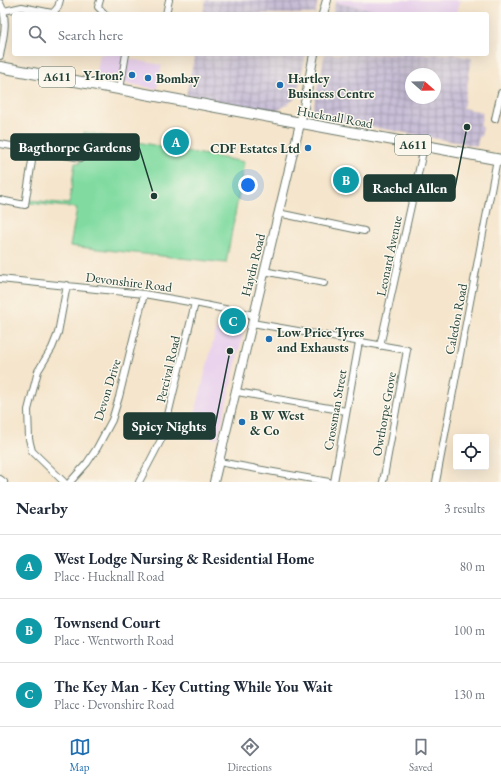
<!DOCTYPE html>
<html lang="en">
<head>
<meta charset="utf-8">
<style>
	body { margin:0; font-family:"EB Garamond",serif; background:#f2f2f3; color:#1f2937 }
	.controls { position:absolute; right:12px; bottom:12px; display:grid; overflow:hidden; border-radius:4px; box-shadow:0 4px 16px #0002 }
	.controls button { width:36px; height:36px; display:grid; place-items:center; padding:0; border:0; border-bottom:1px solid #e0e1e3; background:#fff; color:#1f2937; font:20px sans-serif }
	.compass { position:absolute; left:405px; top:68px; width:36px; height:36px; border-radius:50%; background:#fff; box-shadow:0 4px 16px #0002; rotate:110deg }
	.you { position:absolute; left:248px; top:185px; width:14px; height:14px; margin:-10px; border:3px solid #fff; border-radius:50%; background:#1a73e8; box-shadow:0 0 0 6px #1a73e833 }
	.badge { display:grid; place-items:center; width:26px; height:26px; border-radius:50%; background:#1f6fb2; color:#fff; font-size:13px; font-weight:700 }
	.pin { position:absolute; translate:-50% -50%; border:2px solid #fff; box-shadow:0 1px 4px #0006 }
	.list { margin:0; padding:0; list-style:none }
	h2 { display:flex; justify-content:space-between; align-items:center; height:52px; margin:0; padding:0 16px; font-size:17px }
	h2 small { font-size:13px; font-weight:400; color:#747a83 }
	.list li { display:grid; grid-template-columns:26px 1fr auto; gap:12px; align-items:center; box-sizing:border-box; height:64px; padding:0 16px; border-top:1px solid #e0e1e3 }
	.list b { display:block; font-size:15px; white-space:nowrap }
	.list p { margin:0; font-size:13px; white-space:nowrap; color:#747a83 }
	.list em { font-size:13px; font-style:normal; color:#747a83 }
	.icon { flex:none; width:22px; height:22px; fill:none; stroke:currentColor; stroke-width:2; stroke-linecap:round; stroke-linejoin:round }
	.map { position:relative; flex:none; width:501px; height:482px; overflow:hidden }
	.search { position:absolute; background:#fff; box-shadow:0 4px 16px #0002; left:12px; right:12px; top:12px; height:44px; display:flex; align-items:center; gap:10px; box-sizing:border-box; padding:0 14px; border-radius:4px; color:#747a83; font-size:15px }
	.sheet { height:244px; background:#fff }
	nav { display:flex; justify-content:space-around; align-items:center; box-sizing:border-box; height:56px; border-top:1px solid #e0e1e3; background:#fff; font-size:11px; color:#747a83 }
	nav a { display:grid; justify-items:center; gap:2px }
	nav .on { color:#1f6fb2 }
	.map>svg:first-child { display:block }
	.built { fill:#e9d2ed }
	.industrial { fill:url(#industrial-grid); fill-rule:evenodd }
	.green { fill:#81dba1; stroke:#508c6a }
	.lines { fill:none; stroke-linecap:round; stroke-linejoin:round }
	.minor-casing { stroke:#6a7869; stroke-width:8 }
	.tertiary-casing { stroke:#6a7869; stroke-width:10 }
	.primary-casing { stroke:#6a7869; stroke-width:12 }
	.minor { stroke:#fff; stroke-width:6 }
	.tertiary { stroke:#fff; stroke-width:8 }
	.primary { stroke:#fff; stroke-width:10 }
	.poi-dot { fill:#1f6fb2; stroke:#fbf7ec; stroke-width:1.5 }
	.labels { text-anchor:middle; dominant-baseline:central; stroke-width:3; stroke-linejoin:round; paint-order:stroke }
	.shield { fill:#fbf7ec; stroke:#61756b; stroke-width:1 }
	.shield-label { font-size:12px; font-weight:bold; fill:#1f3d34 }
	.poi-label { font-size:13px; font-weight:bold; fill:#1f3d34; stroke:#fbf7ec; text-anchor:start }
	.street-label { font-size:13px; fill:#1f3d34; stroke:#fbf7ec }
	.leader { fill:none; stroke:#1f3d34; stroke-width:1.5 }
	.callout-dot { fill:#1f3d34; stroke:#fbf7ec; stroke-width:1.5 }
	.callout { fill:#1f3d34; stroke:#1f3d34; stroke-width:1.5 }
	.callout-label { font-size:14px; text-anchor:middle; font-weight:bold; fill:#fff }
</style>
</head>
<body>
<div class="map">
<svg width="501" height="482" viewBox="0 0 501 482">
	<defs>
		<pattern id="industrial-grid" width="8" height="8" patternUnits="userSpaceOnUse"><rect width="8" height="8" fill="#c9bfd7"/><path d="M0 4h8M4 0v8" fill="none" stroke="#a39caf"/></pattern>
	</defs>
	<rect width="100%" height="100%" fill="#fbf7ec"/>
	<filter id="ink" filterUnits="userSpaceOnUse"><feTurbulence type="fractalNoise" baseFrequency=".025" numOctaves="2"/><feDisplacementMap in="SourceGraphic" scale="8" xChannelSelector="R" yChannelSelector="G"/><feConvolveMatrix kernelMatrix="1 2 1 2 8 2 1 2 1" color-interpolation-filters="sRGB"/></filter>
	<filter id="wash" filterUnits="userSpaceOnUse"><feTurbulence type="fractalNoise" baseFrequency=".012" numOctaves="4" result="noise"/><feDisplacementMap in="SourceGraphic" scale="16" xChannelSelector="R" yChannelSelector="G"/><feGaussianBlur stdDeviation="0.9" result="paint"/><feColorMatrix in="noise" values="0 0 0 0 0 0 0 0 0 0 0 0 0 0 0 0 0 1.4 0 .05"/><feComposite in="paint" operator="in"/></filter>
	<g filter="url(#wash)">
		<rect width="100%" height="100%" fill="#f5e5cc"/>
		<!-- built -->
		<path class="built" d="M 336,0 L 460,0 L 457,14 L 400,14 L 335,3 Z
			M 100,54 L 125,54 L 124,58 L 162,65 L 157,89 L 96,77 Z
			M 220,314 L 242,318 L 242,339 L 218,439 L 190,433 Z"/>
		<!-- industrial -->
		<path class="industrial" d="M 206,0 L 318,0 L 315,14 L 203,14 Z
			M 335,3 L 400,14 L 333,14 Z
			M 195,54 L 306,54 L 296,98 L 276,112 L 186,95 Z
			M 325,54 L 453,54 L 472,58 L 463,108 L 483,112 L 480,126 L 483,127 L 481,137 L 479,136 L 477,146 L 318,117 L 314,114 L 313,109 ZM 411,74 L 435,74 L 435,98 L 411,98 Z"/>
		<!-- green -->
		<path class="green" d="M 84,132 L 244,162 L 239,193 L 226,263 L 70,246 L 77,208 L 29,203 L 30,200 L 69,204 L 75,163 L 80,163 Z"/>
	</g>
	<g filter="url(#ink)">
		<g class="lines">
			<defs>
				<path id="minor" d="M 100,0 L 98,7 L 105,14
					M 0,3 C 9,20 3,38 0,56
					M 4,11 L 22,7 L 52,13
					M 52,14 L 58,7 L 60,0
					M 166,14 L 169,0
					M 120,89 L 126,54
					M 495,119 L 501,93
					M 0,144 L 81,158
					M 0,200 L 25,205 L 32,161
					M 278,213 L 364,231
					M 264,271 L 324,283
					M 0,279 L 144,294 L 195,303 L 254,315
					M 252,323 L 407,350 L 383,482
					M 380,346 L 424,147
					M 237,392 L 346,411
					M 219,462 L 329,482
					M 0,479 L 4,482
					M 64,482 L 32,451 L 29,439 L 28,410 L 38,371 L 52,348 L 58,333 L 67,285
					M 70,482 L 87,463 L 97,448 L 112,420 L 119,397 L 144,294
					M 139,482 L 162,438 L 167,419 L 195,303
					M 334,482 L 359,342
					M 436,482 L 497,159"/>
				<path id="tertiary" d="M 323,14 L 327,0
					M 214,482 L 304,107 L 314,54"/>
				<path id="primary" d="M 0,67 L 501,160"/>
			</defs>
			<!-- minor casing -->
			<use href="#minor" class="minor-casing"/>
			<!-- tertiary casing -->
			<use href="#tertiary" class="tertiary-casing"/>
			<!-- primary casing -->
			<use href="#primary" class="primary-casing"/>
			<!-- minor -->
			<use href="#minor" class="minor"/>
			<!-- tertiary -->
			<use href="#tertiary" class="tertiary"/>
			<!-- primary -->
			<use href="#primary" class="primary"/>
		</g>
	</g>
	<!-- markers -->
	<g class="poi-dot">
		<circle cx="132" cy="75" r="4"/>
		<circle cx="148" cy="78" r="4"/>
		<circle cx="280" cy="85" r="4"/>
		<circle cx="308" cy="148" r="4"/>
		<circle cx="269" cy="339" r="4"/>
		<circle cx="242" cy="422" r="4"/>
	</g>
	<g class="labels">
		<!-- shield labels -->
		<g class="shield">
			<rect x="39" y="67" width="36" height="20" rx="3"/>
			<rect x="395" y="135" width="36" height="20" rx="3"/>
		</g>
		<g class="shield-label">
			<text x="57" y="77">A611</text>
			<text x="413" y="145">A611</text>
		</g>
		<!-- poi labels -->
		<g class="poi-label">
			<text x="124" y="75" text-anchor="end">Y-Iron?</text>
			<text x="156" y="78">Bombay</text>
			<text x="288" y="78">Hartley<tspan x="288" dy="15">Business Centre</tspan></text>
			<text x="300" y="148" text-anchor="end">CDF Estates Ltd</text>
			<text x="277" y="332">Low Price Tyres<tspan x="277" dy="15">and Exhausts</tspan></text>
			<text x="250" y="415">B W West<tspan x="250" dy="15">&amp; Co</tspan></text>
		</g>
		<!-- street labels -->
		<g class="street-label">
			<text transform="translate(335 117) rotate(10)">Hucknall Road</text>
			<text transform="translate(389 256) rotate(-78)">Leonard Avenue</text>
			<text transform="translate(253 265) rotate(-76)">Haydn Road</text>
			<text transform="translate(129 282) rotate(7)">Devonshire Road</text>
			<text transform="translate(456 319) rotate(-79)">Caledon Road</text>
			<text transform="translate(168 369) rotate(-77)">Percival Road</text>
			<text transform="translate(107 390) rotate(-73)">Devon Drive</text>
			<text transform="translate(335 410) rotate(-80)">Crossman Street</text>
			<text transform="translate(384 414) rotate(-80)">Owthorpe Grove</text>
		</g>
	</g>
	<!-- callouts -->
	<path class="leader" d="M154 196L139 147M467 127L455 188M230 351L215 426"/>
	<g class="callout-dot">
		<circle cx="154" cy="196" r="4"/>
		<circle cx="467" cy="127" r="4"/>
		<circle cx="230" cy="351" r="4"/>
	</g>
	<g class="callout">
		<rect x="11" y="134" width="128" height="26" rx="4"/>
		<rect x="364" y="175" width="91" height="26" rx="4"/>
		<rect x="124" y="413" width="91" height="26" rx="4"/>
	</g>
	<g class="callout-label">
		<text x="75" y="152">Bagthorpe Gardens</text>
		<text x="410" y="193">Rachel Allen</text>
		<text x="169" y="431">Spicy Nights</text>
	</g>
</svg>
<div class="controls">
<button><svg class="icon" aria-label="locate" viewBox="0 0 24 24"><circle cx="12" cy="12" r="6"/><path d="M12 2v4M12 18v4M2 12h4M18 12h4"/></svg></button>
</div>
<svg class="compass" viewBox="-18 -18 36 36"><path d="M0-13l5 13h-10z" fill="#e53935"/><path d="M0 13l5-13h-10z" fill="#747a83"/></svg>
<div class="you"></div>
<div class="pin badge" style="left:176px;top:142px;background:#0f9aa8">A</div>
<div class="pin badge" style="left:346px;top:180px;background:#0f9aa8">B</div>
<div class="pin badge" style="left:233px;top:321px;background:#0f9aa8">C</div>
<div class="search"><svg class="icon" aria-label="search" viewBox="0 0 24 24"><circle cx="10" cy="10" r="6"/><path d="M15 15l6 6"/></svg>Search here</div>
</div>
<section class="sheet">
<h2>Nearby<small>3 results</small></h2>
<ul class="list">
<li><span class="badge" style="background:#0f9aa8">A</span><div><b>West Lodge Nursing &amp; Residential Home</b><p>Place · Hucknall Road</p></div><em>80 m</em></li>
<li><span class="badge" style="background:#0f9aa8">B</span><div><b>Townsend Court</b><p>Place · Wentworth Road</p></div><em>100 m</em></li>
<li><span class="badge" style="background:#0f9aa8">C</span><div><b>The Key Man - Key Cutting While You Wait</b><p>Place · Devonshire Road</p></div><em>130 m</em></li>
</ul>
</section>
<nav>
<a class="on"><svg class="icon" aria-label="map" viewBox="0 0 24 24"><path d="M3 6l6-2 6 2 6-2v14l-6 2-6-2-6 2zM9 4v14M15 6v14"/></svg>Map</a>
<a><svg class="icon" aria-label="directions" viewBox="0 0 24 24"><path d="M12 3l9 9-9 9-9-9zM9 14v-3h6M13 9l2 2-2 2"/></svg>Directions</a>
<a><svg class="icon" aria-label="saved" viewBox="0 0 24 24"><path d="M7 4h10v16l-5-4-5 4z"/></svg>Saved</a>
</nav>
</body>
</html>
